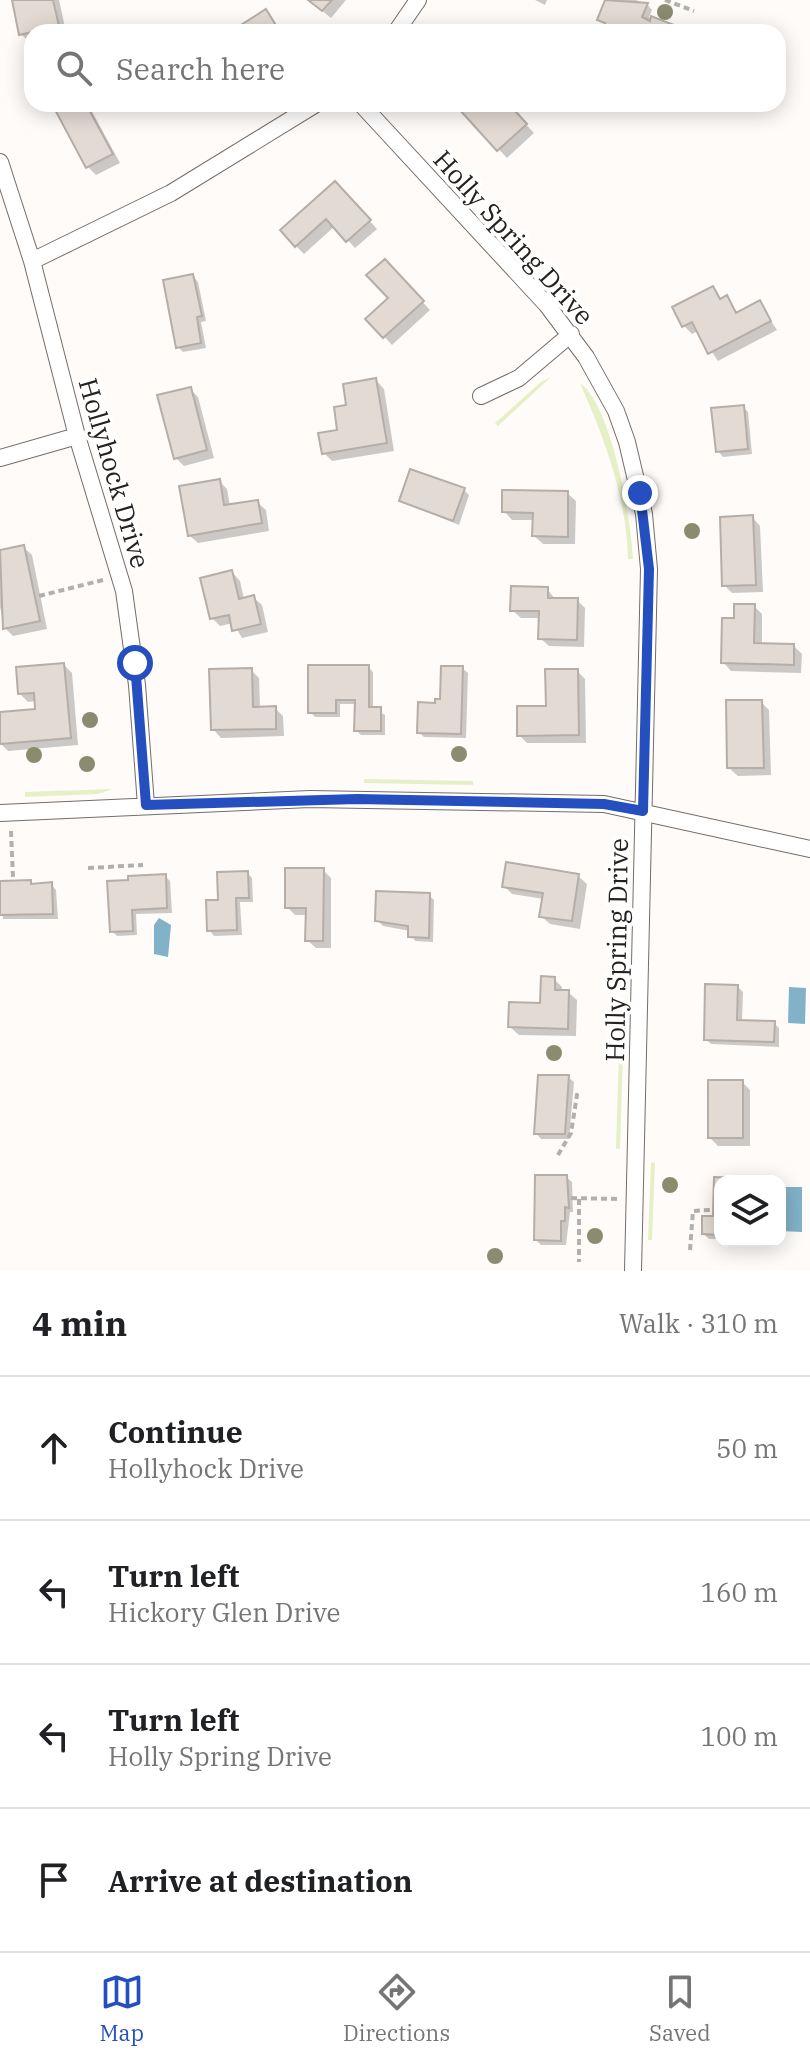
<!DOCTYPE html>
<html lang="en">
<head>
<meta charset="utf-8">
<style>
	body { margin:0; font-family:"IBM Plex Serif",serif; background:#f2f2f2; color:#202124 }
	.controls { position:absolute; right:24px; bottom:24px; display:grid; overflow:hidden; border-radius:16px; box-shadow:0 4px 20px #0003 }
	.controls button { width:72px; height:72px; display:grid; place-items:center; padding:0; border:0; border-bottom:2px solid #e0e0e0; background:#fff; color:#202124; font:40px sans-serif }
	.stop { position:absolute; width:24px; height:24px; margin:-18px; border:6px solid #254fbe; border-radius:50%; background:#fff }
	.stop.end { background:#254fbe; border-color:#fff; box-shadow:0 2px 8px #0008 }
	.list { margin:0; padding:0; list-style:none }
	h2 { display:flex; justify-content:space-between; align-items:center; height:104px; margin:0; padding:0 32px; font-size:34px }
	h2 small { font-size:26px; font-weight:400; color:#757577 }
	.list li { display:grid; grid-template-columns:52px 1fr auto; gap:24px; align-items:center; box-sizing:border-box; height:144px; padding:0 32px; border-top:2px solid #e0e0e0 }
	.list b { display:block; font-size:30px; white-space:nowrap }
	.list p { margin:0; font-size:26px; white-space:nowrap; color:#757577 }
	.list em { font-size:26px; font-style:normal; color:#757577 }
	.icon { flex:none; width:44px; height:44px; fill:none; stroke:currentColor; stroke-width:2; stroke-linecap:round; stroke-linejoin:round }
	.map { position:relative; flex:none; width:810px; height:1271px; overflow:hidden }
	.search { position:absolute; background:#fff; box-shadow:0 4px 20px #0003; left:24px; right:24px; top:24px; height:88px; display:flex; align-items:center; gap:20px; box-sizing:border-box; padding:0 28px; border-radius:24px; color:#757577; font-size:30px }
	.sheet { height:680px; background:#fff }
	nav { display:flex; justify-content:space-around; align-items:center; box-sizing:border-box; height:112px; border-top:2px solid #e0e0e0; background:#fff; font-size:22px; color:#757577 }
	nav a { display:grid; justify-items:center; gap:4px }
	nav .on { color:#254fbe }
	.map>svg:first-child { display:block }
	.green { fill:#e6f0c7 }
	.water { fill:#82b2c8 }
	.shadow { fill:#0003 }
	.building { fill:#e3dad3; stroke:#b6ada7; stroke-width:2 }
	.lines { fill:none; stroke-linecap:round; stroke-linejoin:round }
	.minor-casing { stroke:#756d67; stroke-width:18 }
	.path { stroke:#b2afac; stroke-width:4; stroke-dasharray:6 4; stroke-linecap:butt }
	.minor { stroke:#fff; stroke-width:16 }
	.tree { fill:#8a8c70 }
	.route { stroke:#254fbe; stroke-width:10 }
	.labels { text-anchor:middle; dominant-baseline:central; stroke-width:8; stroke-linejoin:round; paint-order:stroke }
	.street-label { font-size:26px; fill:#24211e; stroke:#fff }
</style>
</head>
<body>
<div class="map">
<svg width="810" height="1271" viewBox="0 0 810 1271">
	<rect width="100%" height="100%" fill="#fffbf8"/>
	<!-- green -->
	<path class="green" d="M 551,377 L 498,426 L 495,423 L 541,382 Z
		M 580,383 C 612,406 631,519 633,559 L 628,559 C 626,495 605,440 580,383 Z
		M 364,779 L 473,781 L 473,785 L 364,783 Z
		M 113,789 L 98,794 L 25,797 L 25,792 Z
		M 619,1053 L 623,1053 L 620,1149 L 616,1149 Z
		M 651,1162 L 655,1163 L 652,1240 L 648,1240 Z"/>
	<!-- water -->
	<path class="water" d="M 159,918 L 171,925 L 168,957 L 154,954 L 154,925 Z
		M 789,987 L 806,988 L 805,1024 L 788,1023 Z
		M 785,1187 L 802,1187 L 802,1232 L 780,1231 Z"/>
	<!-- shadow -->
	<path class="shadow" d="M 14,0 L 59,0 L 66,32 L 32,32 L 29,42 L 21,34 Z
		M 309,0 L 346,0 L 331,18 Z
		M 535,0 L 547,0 L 545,5 Z
		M 607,0 L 636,0 L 647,4 L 652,10 L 649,17 L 678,32 L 604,32 L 607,25 L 599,19 Z
		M 54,104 L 88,104 L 120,163 L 96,175 L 88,167 Z
		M 468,104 L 507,104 L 534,133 L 507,158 L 462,110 Z
		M 343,191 L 377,229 L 355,248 L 335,226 L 304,254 L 296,246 Z
		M 385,262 L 430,310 L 392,345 L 368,319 L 390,298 Z
		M 193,276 L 198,282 L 206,321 L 201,322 L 206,348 L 183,352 L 178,347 Z
		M 712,288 L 722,300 L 726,298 L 738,313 L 759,303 L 777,330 L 718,361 L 698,331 L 692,334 L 684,326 L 674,307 Z
		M 376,380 L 384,389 L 394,451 L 332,461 L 324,453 L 340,431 L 348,407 Z
		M 190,389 L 198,397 L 214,458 L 184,466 L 176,458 Z
		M 743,407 L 748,412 L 752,454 L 723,457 L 718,451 Z
		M 219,481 L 227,489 L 230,506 L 257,502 L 266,510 L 269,531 L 198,543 L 189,535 Z
		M 464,490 L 469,495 L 459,525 L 401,501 Z
		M 567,493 L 576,501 L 575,544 L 543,544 L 534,536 L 535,520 L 512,520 L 504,511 Z
		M 752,517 L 760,526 L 763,592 L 732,593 L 724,585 Z
		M 23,547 L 32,555 L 47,629 L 13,636 L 5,628 L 0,607 L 0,552 Z
		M 232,572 L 240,581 L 244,599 L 253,597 L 262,605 L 268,632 L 242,638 L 233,623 L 220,626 L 212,618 Z
		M 547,589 L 556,600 L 577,600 L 585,608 L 584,647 L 549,646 L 540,638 L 541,618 L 521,618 L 512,610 Z
		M 754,606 L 762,614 L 762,645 L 794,646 L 802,654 L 801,673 L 731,671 L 723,662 L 736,620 Z
		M 64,665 L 72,673 L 78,745 L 8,751 L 0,743 L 0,714 L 37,711 L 37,701 L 28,702 L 20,694 Z
		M 368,667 L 373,672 L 373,709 L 385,715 L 385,735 L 361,735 L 356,730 L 357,704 L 340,704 L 340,717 L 315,717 L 310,712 Z
		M 462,668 L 468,673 L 466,738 L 424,737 L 419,732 Z
		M 251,670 L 259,678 L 260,708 L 275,708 L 283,716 L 284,736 L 221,738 L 213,729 Z
		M 577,671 L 585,679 L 586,743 L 527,743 L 519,735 L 548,708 Z
		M 761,702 L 769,710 L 771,775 L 738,776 L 729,768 Z
		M 323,870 L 331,878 L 331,948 L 316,948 L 307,940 L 308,915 L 295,915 L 287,907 Z
		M 247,873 L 252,878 L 253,902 L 240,902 L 242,935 L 214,936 L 209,930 L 220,902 Z
		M 165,876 L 170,881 L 172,913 L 136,914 L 137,935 L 117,936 L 112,931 L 109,883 Z
		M 578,876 L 587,884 L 580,929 L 550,924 L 541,916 L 544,899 L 512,894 L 504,886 Z
		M 0,884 L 51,884 L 56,890 L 58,919 L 3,919 Z
		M 429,895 L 434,900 L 433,942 L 415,941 L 410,931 L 383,926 L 377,920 Z
		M 554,979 L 562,987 L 562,992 L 568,992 L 577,1000 L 576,1036 L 519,1035 L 510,1027 L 542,1005 Z
		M 738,987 L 743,992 L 742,1022 L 774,1023 L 779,1028 L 779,1047 L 711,1044 L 706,1039 Z
		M 568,1077 L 574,1082 L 569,1139 L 541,1139 L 536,1133 Z
		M 742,1082 L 750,1090 L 750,1146 L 718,1146 L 710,1138 Z
		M 566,1177 L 572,1182 L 573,1212 L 570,1212 L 566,1245 L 541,1245 L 536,1240 Z
		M 716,1179 L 745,1181 L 720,1181 L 720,1239 L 709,1239 L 704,1234 L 715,1218 Z"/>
	<!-- building -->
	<path class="building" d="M 12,0 L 53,0 L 59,26 L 19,35 Z
		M 308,0 L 332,0 L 322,11 Z
		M 605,0 L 648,3 L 642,17 L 650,21 L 651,16 L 674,25 L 671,32 L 602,32 L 605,23 L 597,20 Z
		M 266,9 L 280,32 L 230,32 Z
		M 52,104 L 86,104 L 113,154 L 86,168 Z
		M 465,104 L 509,104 L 527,124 L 497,151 L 459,109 Z
		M 335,181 L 371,220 L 346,242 L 326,219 L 295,247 L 280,230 Z
		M 385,259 L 424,301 L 383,338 L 365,319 L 388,298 L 366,275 Z
		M 193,274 L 202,316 L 197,317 L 201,343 L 176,348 L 163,280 Z
		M 713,286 L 720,299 L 727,295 L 736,313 L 760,300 L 771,321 L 708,354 L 692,322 L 682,327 L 672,307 Z
		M 376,378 L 387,443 L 322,454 L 318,433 L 337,430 L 334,407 L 346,405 L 343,384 Z
		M 191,387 L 207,450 L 174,459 L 157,395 Z
		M 744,405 L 748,449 L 716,452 L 711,408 Z
		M 410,469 L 465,488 L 453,521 L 399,501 Z
		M 220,479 L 224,505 L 258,500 L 262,523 L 188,536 L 179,486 Z
		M 502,490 L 568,491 L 568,537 L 532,536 L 533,513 L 502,512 Z
		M 753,515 L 756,585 L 722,586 L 720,517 Z
		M 24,545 L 40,621 L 3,629 L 0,550 Z
		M 232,570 L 239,599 L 254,595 L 261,624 L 232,631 L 229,615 L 210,619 L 200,578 Z
		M 511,586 L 548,587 L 548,598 L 578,598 L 577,640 L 538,639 L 539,611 L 510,611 Z
		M 734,604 L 755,604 L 754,643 L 794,644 L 794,665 L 721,663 L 722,618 L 734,618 Z
		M 64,663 L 71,738 L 0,744 L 0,712 L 35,709 L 34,693 L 18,694 L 16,667 Z
		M 308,665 L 369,665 L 369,707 L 381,707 L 381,731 L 354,731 L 355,700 L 336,700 L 336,713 L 308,713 Z
		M 441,666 L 463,666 L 461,734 L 417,733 L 418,702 L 435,703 L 435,699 L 440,699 Z
		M 252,668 L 253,707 L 276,706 L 276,729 L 211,730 L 209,669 Z
		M 545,669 L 578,669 L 579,735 L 517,736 L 517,706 L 546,706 Z
		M 726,700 L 762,700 L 764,768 L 727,768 Z
		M 506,862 L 579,874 L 572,921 L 539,917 L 543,893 L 502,887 Z
		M 285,868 L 324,868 L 323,941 L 305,941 L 306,908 L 285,908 Z
		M 248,871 L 249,898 L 236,898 L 237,930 L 207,931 L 206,900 L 218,900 L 217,872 Z
		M 166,874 L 167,908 L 132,910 L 133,931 L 110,932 L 107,881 L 128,880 L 128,876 Z
		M 31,880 L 31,884 L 52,882 L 53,914 L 0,915 L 0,881 Z
		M 376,891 L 430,893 L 429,938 L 408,937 L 408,926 L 375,921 Z
		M 541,976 L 555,977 L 555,990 L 569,990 L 568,1029 L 508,1027 L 509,1002 L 540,1003 Z
		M 705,984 L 738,985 L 737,1020 L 775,1021 L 774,1042 L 704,1040 Z
		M 538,1075 L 569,1075 L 565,1134 L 534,1134 Z
		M 708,1080 L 743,1080 L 743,1138 L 708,1138 Z
		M 535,1175 L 567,1175 L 569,1208 L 565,1207 L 565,1221 L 561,1221 L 561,1241 L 534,1240 Z
		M 714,1177 L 745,1178 L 745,1181 L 720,1181 L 720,1235 L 702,1234 L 702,1216 L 713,1216 Z"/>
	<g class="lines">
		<defs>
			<path id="minor" d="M 396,32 L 418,0
				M 361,104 L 547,305 L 586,357 L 616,411 L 627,442 L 644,514 L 649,569 L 633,1271
				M 0,162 L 32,261 L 77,436 L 124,591 L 137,685 L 146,805
				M 32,261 L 171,193 L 316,104
				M 481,396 L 519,378 L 571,334
				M 0,458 L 77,436
				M 0,813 L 310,799 L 604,804 L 810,849"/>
		</defs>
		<!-- minor casing -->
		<use href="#minor" class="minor-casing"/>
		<!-- path -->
		<path class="path" d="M 665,0 L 694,11
			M 39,596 L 103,580
			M 11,831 L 13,877
			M 88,868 L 143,865
			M 558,1155 L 571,1133 L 577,1095 L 572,1094
			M 571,1198 L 617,1199
			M 579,1199 L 579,1262
			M 690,1250 L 693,1211 L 710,1210"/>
		<!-- minor -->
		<use href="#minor" class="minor"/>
	</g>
	<!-- trees -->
	<g class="tree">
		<circle cx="665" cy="12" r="8"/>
		<circle cx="692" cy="531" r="8"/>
		<circle cx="90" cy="720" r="8"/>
		<circle cx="459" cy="754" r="8"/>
		<circle cx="34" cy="755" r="8"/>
		<circle cx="87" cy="764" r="8"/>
		<circle cx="554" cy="1053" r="8"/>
		<circle cx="670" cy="1185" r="8"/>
		<circle cx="595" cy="1236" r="8"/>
		<circle cx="495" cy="1256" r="8"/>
	</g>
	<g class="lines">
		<!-- route -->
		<path class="route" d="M 135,663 L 146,805 L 357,799 L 604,804 L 643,811 L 649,569 L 640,493"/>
	</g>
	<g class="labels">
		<!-- street labels -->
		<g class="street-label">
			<text transform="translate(514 237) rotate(48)">Holly Spring Drive</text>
			<text transform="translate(115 473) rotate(74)">Hollyhock Drive</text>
			<text transform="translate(616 950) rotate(-89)">Holly Spring Drive</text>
		</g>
	</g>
</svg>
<div class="controls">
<button><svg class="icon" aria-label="layers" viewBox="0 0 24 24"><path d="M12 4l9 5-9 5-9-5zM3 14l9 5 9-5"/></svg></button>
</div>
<div class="stop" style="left:135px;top:663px"></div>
<div class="stop end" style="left:640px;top:493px"></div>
<div class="search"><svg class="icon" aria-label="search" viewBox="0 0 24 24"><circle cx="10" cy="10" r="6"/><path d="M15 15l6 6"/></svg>Search here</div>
</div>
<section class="sheet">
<h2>4 min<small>Walk · 310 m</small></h2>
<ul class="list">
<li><svg class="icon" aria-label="ahead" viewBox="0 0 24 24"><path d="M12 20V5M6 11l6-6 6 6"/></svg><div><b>Continue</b><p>Hollyhock Drive</p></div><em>50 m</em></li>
<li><svg class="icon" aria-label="left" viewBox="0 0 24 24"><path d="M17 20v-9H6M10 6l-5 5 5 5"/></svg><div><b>Turn left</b><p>Hickory Glen Drive</p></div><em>160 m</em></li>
<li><svg class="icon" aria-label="left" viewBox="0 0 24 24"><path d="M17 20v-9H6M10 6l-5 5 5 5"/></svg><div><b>Turn left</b><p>Holly Spring Drive</p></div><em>100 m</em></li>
<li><svg class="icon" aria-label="arrive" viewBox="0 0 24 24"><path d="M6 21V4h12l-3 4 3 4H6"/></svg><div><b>Arrive at destination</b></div></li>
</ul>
</section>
<nav>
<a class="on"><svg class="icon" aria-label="map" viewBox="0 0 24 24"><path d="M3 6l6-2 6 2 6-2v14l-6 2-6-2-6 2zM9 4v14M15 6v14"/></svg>Map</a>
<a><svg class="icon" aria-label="directions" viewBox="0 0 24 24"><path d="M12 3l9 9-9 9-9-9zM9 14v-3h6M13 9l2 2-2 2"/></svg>Directions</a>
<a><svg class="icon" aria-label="saved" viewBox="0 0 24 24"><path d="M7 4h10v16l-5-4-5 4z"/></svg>Saved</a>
</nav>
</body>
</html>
